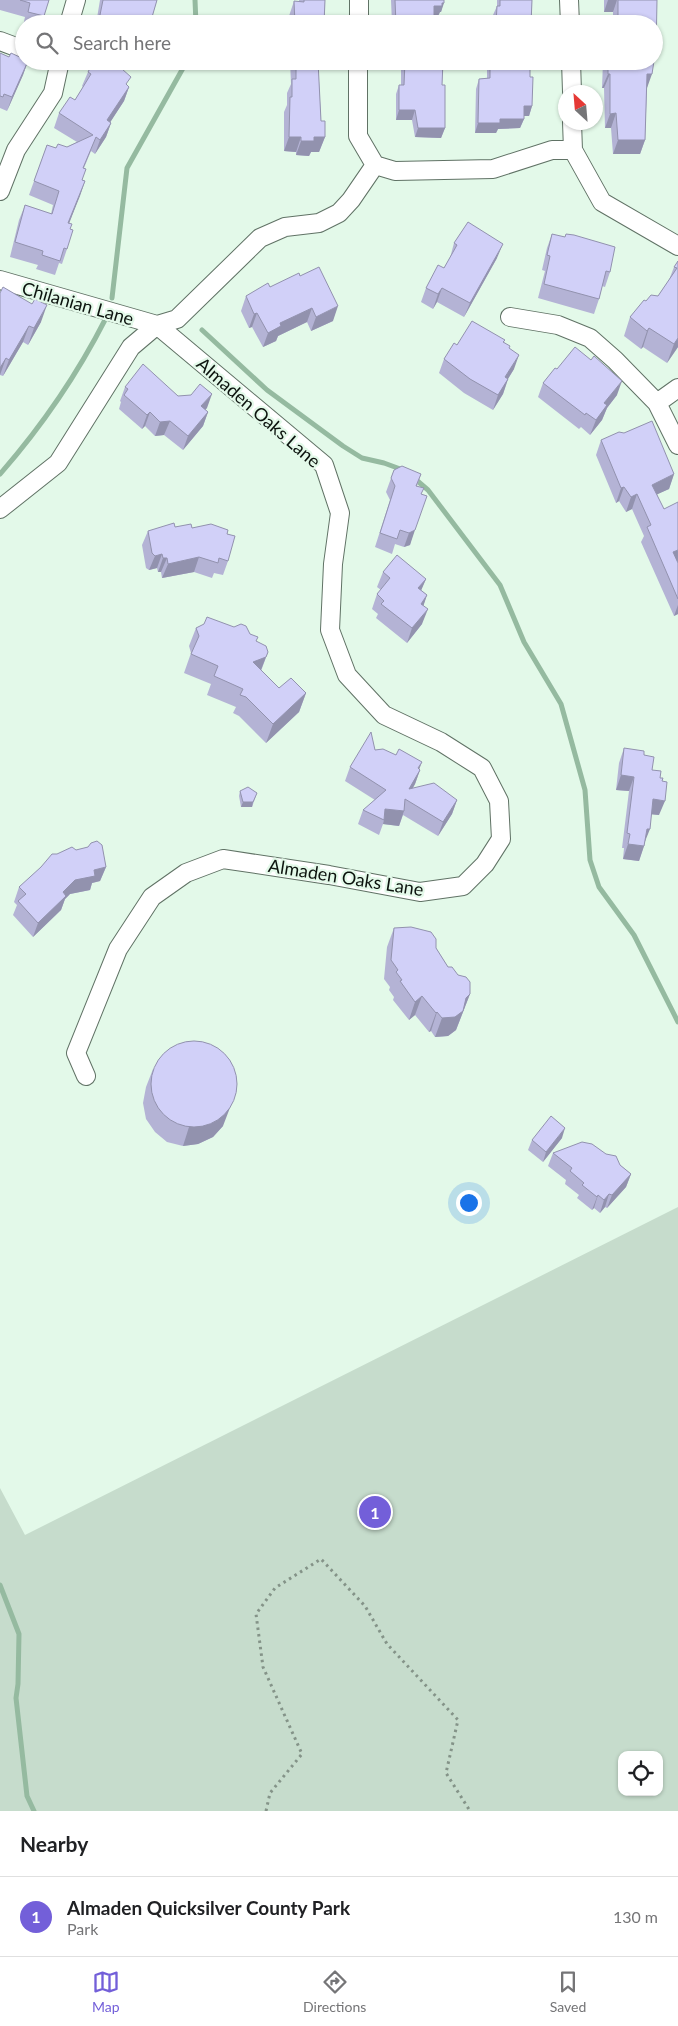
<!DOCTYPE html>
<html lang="en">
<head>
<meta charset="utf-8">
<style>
	body { margin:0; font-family:Lato,sans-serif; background:#f6f6f6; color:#202124 }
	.controls { position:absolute; right:15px; bottom:15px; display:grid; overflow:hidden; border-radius:10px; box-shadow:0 1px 4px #0004 }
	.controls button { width:45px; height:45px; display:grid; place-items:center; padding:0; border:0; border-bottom:1px solid #e0e0e0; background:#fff; color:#202124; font:25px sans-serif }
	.compass { position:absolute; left:558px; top:85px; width:45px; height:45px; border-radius:50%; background:#fff; box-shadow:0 1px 4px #0004; rotate:334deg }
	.you { position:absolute; left:468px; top:1202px; width:18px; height:18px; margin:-12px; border:4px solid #fff; border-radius:50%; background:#1a73e8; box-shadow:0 0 0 8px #1a73e833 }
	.badge { display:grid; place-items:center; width:32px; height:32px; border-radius:50%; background:#735fd9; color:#fff; font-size:16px; font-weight:700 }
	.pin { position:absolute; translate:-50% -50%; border:2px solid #fff; box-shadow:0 1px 5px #0006 }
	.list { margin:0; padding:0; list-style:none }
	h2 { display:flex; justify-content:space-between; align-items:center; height:65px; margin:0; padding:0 20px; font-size:21px }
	h2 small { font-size:16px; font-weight:400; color:#757577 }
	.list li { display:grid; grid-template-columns:32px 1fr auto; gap:15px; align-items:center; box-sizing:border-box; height:80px; padding:0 20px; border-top:1px solid #e0e0e0 }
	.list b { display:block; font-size:19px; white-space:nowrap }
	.list p { margin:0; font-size:16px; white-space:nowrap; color:#757577 }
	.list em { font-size:16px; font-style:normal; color:#757577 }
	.icon { flex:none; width:28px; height:28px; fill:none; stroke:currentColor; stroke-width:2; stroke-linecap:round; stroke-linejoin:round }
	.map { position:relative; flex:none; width:678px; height:1811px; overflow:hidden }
	.search { position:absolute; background:#fff; box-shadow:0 1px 4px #0004; left:15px; right:15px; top:15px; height:55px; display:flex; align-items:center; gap:12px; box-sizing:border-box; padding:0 18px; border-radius:28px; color:#757577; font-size:19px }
	.sheet { height:145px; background:#fff }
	nav { display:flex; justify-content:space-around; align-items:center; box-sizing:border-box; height:70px; border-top:1px solid #e0e0e0; background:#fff; font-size:14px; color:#757577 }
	nav a { display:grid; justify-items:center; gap:2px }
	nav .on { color:#735fd9 }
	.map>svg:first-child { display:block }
	.green { fill:#c6dccc; fill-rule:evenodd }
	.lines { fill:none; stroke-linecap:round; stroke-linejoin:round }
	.stream { stroke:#95baa0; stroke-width:5 }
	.minor-casing { stroke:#607265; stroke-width:20 }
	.path { stroke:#849388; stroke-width:3; stroke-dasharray:2.5 4; stroke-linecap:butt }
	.minor { stroke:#fff; stroke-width:18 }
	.wall { fill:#b4b3d5 }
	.shaded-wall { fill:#9292ae }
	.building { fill:#d1d0f8; stroke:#9292ae }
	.labels { text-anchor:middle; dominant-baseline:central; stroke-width:4.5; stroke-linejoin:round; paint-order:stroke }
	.street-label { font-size:18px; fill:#0c130e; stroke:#e3f9e9 }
</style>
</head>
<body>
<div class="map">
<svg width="678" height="1811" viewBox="0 0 678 1811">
	<rect width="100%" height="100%" fill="#e3f9e9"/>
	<!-- green -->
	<path class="green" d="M 678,1207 L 678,1811 L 0,1811 L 0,1488 L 25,1535 ZM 622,1755 L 659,1755 L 659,1792 L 622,1792 Z"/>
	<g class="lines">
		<!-- stream -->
		<path class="stream" d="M 195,0 L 196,24
			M 112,298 L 127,168 L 187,61
			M 202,330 L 267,390 L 343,446 L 362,458 L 384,463 L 403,470
			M 0,474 C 43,425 76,377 106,318
			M 414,478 L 428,490 L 500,585 L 524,642 L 561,704 L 585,790 L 590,860 L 599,887 L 634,935 L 678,1022
			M 0,1585 L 19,1634 L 18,1684 L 16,1698 L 27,1796 L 34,1811"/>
		<defs>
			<path id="minor" d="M 569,0 L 570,24
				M 69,24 L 76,0
				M 359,24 L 359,0
				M 0,41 L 24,50
				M 358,61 L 358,136 L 375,165 L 395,171 L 493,169 L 552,150 L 573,150
				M 571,61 L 572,92
				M 572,122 L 573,150 L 602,202 L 678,246
				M 0,191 L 16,150 L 53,93 L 60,61
				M 0,280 L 157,325 L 324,465 L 340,513 L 333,564 L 330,630 L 347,675 L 384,715 L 441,742 L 482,768 L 499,801 L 501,839 L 485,864 L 463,886 L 420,892 L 329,875 L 223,859 L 186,873 L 152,897 L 118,949 L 76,1053 L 86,1076
				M 510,317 L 558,325 L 590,338 L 615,360 L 657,403 L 678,445
				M 657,403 L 678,388
				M 0,509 L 58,463 L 131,347 L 157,325 L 177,319 L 260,238 L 285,227 L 319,223 L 339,213 L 351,200 L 375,165"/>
		</defs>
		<!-- minor casing -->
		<use href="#minor" class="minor-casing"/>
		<!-- path -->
		<path class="path" d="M 266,1811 L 270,1793 L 302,1754 L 263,1667 L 256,1614 L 275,1588 L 321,1559 L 365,1606 L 387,1644 L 458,1720 L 446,1773 L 470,1811"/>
		<!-- minor -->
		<use href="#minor" class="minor"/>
	</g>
	<!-- wall -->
	<path class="wall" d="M 0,0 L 49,0 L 41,24 L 24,24 L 24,26 L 23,26 L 25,17 L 0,10 Z
		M 100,0 L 157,0 L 150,24 L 96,24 Z
		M 299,0 L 325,0 L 324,24 L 289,24 L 289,16 L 294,1 L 299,2 Z
		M 391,0 L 444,0 L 441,12 L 440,12 L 438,16 L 434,16 L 434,24 L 392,24 Z
		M 497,0 L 532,0 L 531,24 L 493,24 L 493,15 L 497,6 Z
		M 604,0 L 657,0 L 654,24 L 613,24 L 613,12 L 604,12 Z
		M 0,53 L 9,57 L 28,61 L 23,75 L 7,111 L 0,108 Z
		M 290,61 L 318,61 L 321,121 L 325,137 L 319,152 L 311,152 L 309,156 L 296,155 L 296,152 L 284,151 L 284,112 L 287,105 L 287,93 L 291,84 Z
		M 395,61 L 443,61 L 442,85 L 445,128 L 441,138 L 415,137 L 412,120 L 396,120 L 396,94 L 399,85 L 401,85 L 401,68 L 394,68 Z
		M 487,61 L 530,61 L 530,77 L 532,106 L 529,116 L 524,116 L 524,119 L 520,128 L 498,129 L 496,133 L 475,133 L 476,89 L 479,79 L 487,78 Z
		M 603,61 L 654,61 L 647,87 L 645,140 L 640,154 L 613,154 L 611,128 L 605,128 L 604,88 L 602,88 Z
		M 88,72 L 129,87 L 124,101 L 110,122 L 111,123 L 106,137 L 95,154 L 91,151 L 84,168 L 82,180 L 85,181 L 69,224 L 70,229 L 67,249 L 62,264 L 59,263 L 55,275 L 36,269 L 38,265 L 10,257 L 19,220 L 25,205 L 51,214 L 53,205 L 29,195 L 47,145 L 56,148 L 67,147 L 77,142 L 54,128 L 59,113 L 75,100 L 83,87 L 82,86 Z
		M 552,234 L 610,272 L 605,287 L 602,286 L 599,299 L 594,314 L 538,298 L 545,271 L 542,270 L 547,248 Z
		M 454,243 L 497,258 L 464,317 L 437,302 L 433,309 L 421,302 L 426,288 L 444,268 L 450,258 Z
		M 678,261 L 678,347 L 667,363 L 643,347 L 641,349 L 624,336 L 630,317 L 646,301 L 658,296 L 669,280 L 674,267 Z
		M 300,276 L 333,321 L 311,331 L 307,322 L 278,336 L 276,341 L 263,347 L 252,327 L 249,328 L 241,311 L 246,296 Z
		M 0,293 L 41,322 L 28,345 L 23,342 L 3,376 L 0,375 Z
		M 505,340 L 504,342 L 509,348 L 514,369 L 508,379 L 503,394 L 493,410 L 464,393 L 439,373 L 444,359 L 457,345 Z
		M 557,369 L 617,395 L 607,408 L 602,420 L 590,435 L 581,427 L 579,429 L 538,397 L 543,383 Z
		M 125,387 L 178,396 L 207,408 L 205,409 L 208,412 L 203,426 L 183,450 L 164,435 L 155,436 L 145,426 L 142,429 L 119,409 L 121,402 L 120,401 Z
		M 601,440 L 674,474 L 669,489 L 657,494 L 678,563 L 678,614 L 674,616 L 641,542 L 644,536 L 632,509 L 626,512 L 619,501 L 616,503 L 596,455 Z
		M 394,470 L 421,474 L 417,486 L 421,494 L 410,545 L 404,547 L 395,544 L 392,554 L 375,547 L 390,500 L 386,492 Z
		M 175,527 L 192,528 L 227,534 L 228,561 L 223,575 L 214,573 L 212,578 L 194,572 L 162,578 L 161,572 L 158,572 L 157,568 L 149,570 L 146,568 L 142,545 L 148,531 Z
		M 383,572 L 426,579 L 421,590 L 427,595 L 423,606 L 422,624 L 407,643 L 376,618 L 378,614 L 372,609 L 377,594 L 381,590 L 377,587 Z
		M 196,628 L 250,634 L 256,641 L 268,652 L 261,671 L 279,688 L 306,693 L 299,712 L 266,743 L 239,716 L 233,713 L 236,707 L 207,695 L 211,684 L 184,673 L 191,653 L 189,646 Z
		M 624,748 L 644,755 L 652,770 L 660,778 L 659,815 L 651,814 L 644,846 L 639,861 L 623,859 L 624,848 L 622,848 L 629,791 L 616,790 L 619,763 Z
		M 375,750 L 420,770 L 415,784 L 413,788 L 457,800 L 452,814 L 438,836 L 403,815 L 399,826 L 383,824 L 379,835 L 358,824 L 363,810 L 375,800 L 345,781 L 350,767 Z
		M 240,791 L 257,793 L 252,807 L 241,807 L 239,796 Z
		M 106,867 L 100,881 L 92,883 L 90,890 L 70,894 L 65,899 L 61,910 L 33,937 L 13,915 L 17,905 L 14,902 L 19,887 Z
		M 394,928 L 436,948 L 448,967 L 470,994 L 456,1030 L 448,1036 L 435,1037 L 431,1031 L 429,1032 L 415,1015 L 409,1020 L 393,1000 L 394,997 L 389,990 L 390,987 L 384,979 L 387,947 Z
		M 153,1069 L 223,1126 L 213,1137 L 198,1144 L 183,1146 L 167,1142 L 155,1132 L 146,1119 L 143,1103 L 146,1087 Z
		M 562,1138 L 543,1162 L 528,1150 L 532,1140 Z
		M 553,1153 L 620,1165 L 631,1174 L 626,1187 L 607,1208 L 605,1207 L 600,1213 L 594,1208 L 592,1210 L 577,1198 L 579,1195 L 565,1184 L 566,1180 L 548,1166 Z"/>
	<!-- shaded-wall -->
	<path class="shaded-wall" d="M 608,0 L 617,0 L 613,12 L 604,12 Z
		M 442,3 L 444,3 L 441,12 L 440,12 L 438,16 L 431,16 L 434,6 Z
		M 28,61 L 23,75 L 7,111 L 12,97 Z
		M 397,61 L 404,61 L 401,68 L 394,68 Z
		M 608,74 L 610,74 L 604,88 L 602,88 Z
		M 647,74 L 652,74 L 647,88 Z
		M 129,87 L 124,101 L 102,135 L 107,120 Z
		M 524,106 L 532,106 L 529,116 L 520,116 Z
		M 399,110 L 415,110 L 412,120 L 396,120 Z
		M 616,113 L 611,128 L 605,128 L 610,114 Z
		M 500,119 L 524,119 L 520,128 L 498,129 L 496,133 L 475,133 L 478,123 Z
		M 111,123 L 106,137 L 95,154 L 100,140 Z
		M 418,128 L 445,128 L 441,138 L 415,137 Z
		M 289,137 L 301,137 L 296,152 L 284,151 Z
		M 314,137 L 325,137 L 319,152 L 311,152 L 309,156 L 296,155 L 301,141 Z
		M 618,140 L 645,140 L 640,154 L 613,154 Z
		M 85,181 L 80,196 L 63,238 L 68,223 Z
		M 503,244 L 497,258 L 464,317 L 470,303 Z
		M 442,288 L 437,302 L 433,309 L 438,294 Z
		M 47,305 L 41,322 L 28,345 L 34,328 Z
		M 338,306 L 333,321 L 311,331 L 316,317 Z
		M 312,308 L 307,322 L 278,336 L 276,341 L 263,347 L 268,333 L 280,323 Z
		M 257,313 L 252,327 L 249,328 L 254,314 Z
		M 29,326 L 23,342 L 3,376 L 9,360 Z
		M 649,328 L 643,347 L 641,349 L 647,331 Z
		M 678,338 L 678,347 L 667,363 L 674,344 Z
		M 519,355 L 514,369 L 500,392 L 505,377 Z
		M 6,358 L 0,375 L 0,368 Z
		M 508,379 L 503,394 L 493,410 L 498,395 Z
		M 622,381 L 617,395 L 607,408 L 602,420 L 590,435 L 596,420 L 604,403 Z
		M 212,394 L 207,408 L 196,420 L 201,406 Z
		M 150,412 L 145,426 L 142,429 L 147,415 Z
		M 208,412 L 203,426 L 183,450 L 188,436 Z
		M 170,421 L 164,435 L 155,436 L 160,422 Z
		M 674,474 L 669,489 L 647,499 L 652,485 Z
		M 624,487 L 619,501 L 616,503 L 621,488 Z
		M 637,494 L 632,509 L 626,512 L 631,497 Z
		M 415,530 L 410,545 L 404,547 L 409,533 Z
		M 678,550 L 678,562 L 668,567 L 673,552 Z
		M 162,554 L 157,568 L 149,570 L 155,556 Z
		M 199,557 L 194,572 L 162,578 L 168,564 Z
		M 163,558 L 167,558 L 161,572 L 158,572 Z
		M 426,579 L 420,593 L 418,588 Z
		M 427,595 L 422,610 L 421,604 Z
		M 678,605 L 678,614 L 674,616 Z
		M 428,609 L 422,624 L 407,643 L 412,628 Z
		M 266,657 L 259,675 L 253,662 Z
		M 306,693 L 299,712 L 266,743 L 273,724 Z
		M 422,762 L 417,775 L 420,770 L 415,784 L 406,799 L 405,799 L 409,789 L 418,768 Z
		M 621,775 L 634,777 L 629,791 L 616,790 Z
		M 653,799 L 665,801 L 659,815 L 648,814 Z
		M 457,800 L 452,814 L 438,836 L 443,822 Z
		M 243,802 L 253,802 L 252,807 L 241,807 Z
		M 385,809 L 404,811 L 399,826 L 383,824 L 384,820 Z
		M 647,829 L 650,829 L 644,844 Z
		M 628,844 L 644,846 L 639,861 L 623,859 Z
		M 106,867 L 100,881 L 92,883 L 90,890 L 70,894 L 65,899 L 61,910 L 33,937 L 38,923 L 63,892 L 75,880 L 94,870 Z
		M 470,994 L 456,1030 L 448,1036 L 435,1037 L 442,1018 Z
		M 422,996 L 415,1015 L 409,1020 L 415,1002 Z
		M 437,1012 L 431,1031 L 429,1032 L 436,1013 Z
		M 236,1092 L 223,1126 L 213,1137 L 198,1144 L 183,1146 L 189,1127 Z
		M 565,1128 L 562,1138 L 543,1162 L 546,1152 Z
		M 631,1174 L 626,1187 L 607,1208 L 612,1195 Z
		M 609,1194 L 605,1207 L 600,1213 L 604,1200 Z
		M 598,1195 L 594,1208 L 592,1210 L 597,1197 Z"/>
	<!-- building -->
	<path class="building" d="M 20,0 L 49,0 L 44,16 L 28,12 L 30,3 Z
		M 103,0 L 157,0 L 150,24 L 116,24 L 99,20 Z
		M 304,0 L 325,0 L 324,24 L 295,24 L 294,1 L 304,2 Z
		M 395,0 L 444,0 L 444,3 L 442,3 L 442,6 L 434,6 L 434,24 L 396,24 Z
		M 500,0 L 532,0 L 531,24 L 496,24 L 497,6 L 500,6 Z
		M 618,0 L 657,0 L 656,51 L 654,61 L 654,24 L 618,24 Z
		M 0,53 L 9,57 L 11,53 L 24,59 L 24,61 L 28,61 L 12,97 L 4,94 L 3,97 L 0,96 Z
		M 94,61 L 104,61 L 114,67 L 117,66 L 122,69 L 131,77 L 126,84 L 129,87 L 107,120 L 111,123 L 100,140 L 96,137 L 83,168 L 86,169 L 82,180 L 85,181 L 68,223 L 72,224 L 70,229 L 73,230 L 67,249 L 64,248 L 60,261 L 42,255 L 43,251 L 15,242 L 25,205 L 52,214 L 59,191 L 34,181 L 47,145 L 56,148 L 58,144 L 67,147 L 93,135 L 59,113 L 70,97 L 75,100 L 91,74 L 88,72 Z
		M 296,61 L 318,61 L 321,121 L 325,121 L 325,137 L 314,137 L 314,141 L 301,141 L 301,137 L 289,137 L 290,97 L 292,97 L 292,79 L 296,79 Z
		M 405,61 L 443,61 L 442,85 L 445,85 L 445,128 L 418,128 L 415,110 L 399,110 L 399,85 L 404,85 Z
		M 490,61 L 530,61 L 530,77 L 533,77 L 532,106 L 524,106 L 524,119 L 500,119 L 500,123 L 478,123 L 479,79 L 490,78 Z
		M 608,61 L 654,61 L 652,74 L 647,74 L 645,140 L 618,140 L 616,113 L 610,114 L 610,74 L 608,74 Z
		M 468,222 L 503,244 L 470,303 L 442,288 L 438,294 L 426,288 L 438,265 L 444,268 L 457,245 L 454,243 Z
		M 552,234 L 565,237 L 566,234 L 574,235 L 615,247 L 610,272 L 606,271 L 599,299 L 544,284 L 550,256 L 547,255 Z
		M 678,261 L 678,338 L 674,344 L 649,328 L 647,331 L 630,317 L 644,300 L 646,301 L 651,295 L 658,296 L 677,268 L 674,267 Z
		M 319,267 L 338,306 L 316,317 L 312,308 L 280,323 L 281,326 L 268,333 L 257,313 L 254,314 L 246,296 L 268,283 L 270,287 L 299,273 L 300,276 Z
		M 3,287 L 32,304 L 35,299 L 47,305 L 34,328 L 29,326 L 9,360 L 6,358 L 0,368 L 0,293 Z
		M 472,321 L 505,340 L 503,342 L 510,346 L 509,348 L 519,355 L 505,377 L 508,379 L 498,395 L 470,379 L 444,359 L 454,343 L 457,345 Z
		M 575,347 L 591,360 L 594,356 L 622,381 L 604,403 L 607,405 L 596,420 L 586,413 L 585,415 L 543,383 L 555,368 L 557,369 Z
		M 143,364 L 178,396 L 191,395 L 200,384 L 212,394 L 201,406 L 208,412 L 188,436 L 170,421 L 160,422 L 150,412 L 147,415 L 124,395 L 128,389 L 125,387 Z
		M 652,421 L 674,474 L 652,485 L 664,509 L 678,502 L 678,550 L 673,552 L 678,563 L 678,599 L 647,527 L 651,525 L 637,494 L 631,497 L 624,487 L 621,488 L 601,440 L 619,432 L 624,433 Z
		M 402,466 L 421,474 L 416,486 L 424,488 L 421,494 L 427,496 L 415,530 L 409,533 L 400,530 L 397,539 L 380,533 L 395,486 L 391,478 L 394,470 Z
		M 174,523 L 175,527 L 191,524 L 192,528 L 211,524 L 228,530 L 227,534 L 235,536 L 228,561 L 219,558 L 218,563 L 199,557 L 168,564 L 167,558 L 163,558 L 162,554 L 155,556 L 152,553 L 148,531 Z
		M 397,555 L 426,579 L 418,588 L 427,595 L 421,604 L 428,609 L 412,628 L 381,604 L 384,601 L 377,594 L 390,578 L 383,572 Z
		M 207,617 L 234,627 L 241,624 L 246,626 L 250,634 L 258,637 L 256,641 L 266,646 L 268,652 L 266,657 L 253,662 L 279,688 L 291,678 L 306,693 L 273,724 L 246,697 L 240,695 L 243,689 L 214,676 L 218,666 L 191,654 L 199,636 L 196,628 L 204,624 Z
		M 371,732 L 375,750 L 383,749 L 396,755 L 399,749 L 422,762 L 418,768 L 420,770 L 409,789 L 434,783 L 457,800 L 443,822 L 405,799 L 404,811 L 385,809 L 384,820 L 363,810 L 386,790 L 350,767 Z
		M 624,748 L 644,751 L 644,755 L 654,757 L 652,770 L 661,771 L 660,778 L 663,778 L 662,781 L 667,782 L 665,801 L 653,799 L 650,829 L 647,829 L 644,846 L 628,844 L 630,834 L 627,833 L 634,777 L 621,775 Z
		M 248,787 L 257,793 L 253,802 L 243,802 L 240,791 Z
		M 97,841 L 102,845 L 106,867 L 94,870 L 95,876 L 75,880 L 63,892 L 66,896 L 38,923 L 18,901 L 26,894 L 19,887 L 41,867 L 52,854 L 57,854 L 72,847 L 76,850 L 88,847 L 91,843 Z
		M 411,927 L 431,932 L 436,939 L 436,948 L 448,967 L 452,967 L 458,975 L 466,977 L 470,982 L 470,994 L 466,998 L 463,1011 L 455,1017 L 442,1018 L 437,1012 L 436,1013 L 422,996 L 415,1002 L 400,981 L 402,980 L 396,972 L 398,970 L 391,960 L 394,928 Z
		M151 1084a43 43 0 1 1 86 0a43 43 0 1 1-86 0Z
		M 551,1116 L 565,1128 L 546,1152 L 532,1140 Z
		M 582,1142 L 592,1144 L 606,1154 L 616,1156 L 620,1165 L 631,1174 L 612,1195 L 609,1194 L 604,1200 L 598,1195 L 597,1197 L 582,1185 L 584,1183 L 570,1171 L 572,1168 L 553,1153 Z"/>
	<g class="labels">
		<!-- street labels -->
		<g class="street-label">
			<text transform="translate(78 303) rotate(16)">Chilanian Lane</text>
			<text transform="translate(259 412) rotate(41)">Almaden Oaks Lane</text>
			<text transform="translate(346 877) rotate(9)">Almaden Oaks Lane</text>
		</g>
	</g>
</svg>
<div class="controls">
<button><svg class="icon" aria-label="locate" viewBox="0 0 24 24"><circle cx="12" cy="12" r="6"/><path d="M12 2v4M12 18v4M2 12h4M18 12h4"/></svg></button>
</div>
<svg class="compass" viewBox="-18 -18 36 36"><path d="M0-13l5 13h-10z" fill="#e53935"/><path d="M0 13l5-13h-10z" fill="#757577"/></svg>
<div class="you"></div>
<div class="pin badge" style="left:375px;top:1512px">1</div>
<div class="search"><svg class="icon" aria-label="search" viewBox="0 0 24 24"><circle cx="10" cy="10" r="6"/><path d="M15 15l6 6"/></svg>Search here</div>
</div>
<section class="sheet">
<h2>Nearby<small></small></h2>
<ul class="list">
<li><span class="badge">1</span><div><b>Almaden Quicksilver County Park</b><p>Park</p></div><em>130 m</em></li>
</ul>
</section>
<nav>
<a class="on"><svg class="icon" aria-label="map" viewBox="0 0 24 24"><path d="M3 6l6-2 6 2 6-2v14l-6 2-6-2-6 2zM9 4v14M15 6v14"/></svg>Map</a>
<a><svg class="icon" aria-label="directions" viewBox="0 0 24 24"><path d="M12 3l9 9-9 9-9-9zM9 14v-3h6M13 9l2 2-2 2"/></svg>Directions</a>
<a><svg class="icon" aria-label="saved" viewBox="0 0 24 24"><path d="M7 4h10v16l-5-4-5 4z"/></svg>Saved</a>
</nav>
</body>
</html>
